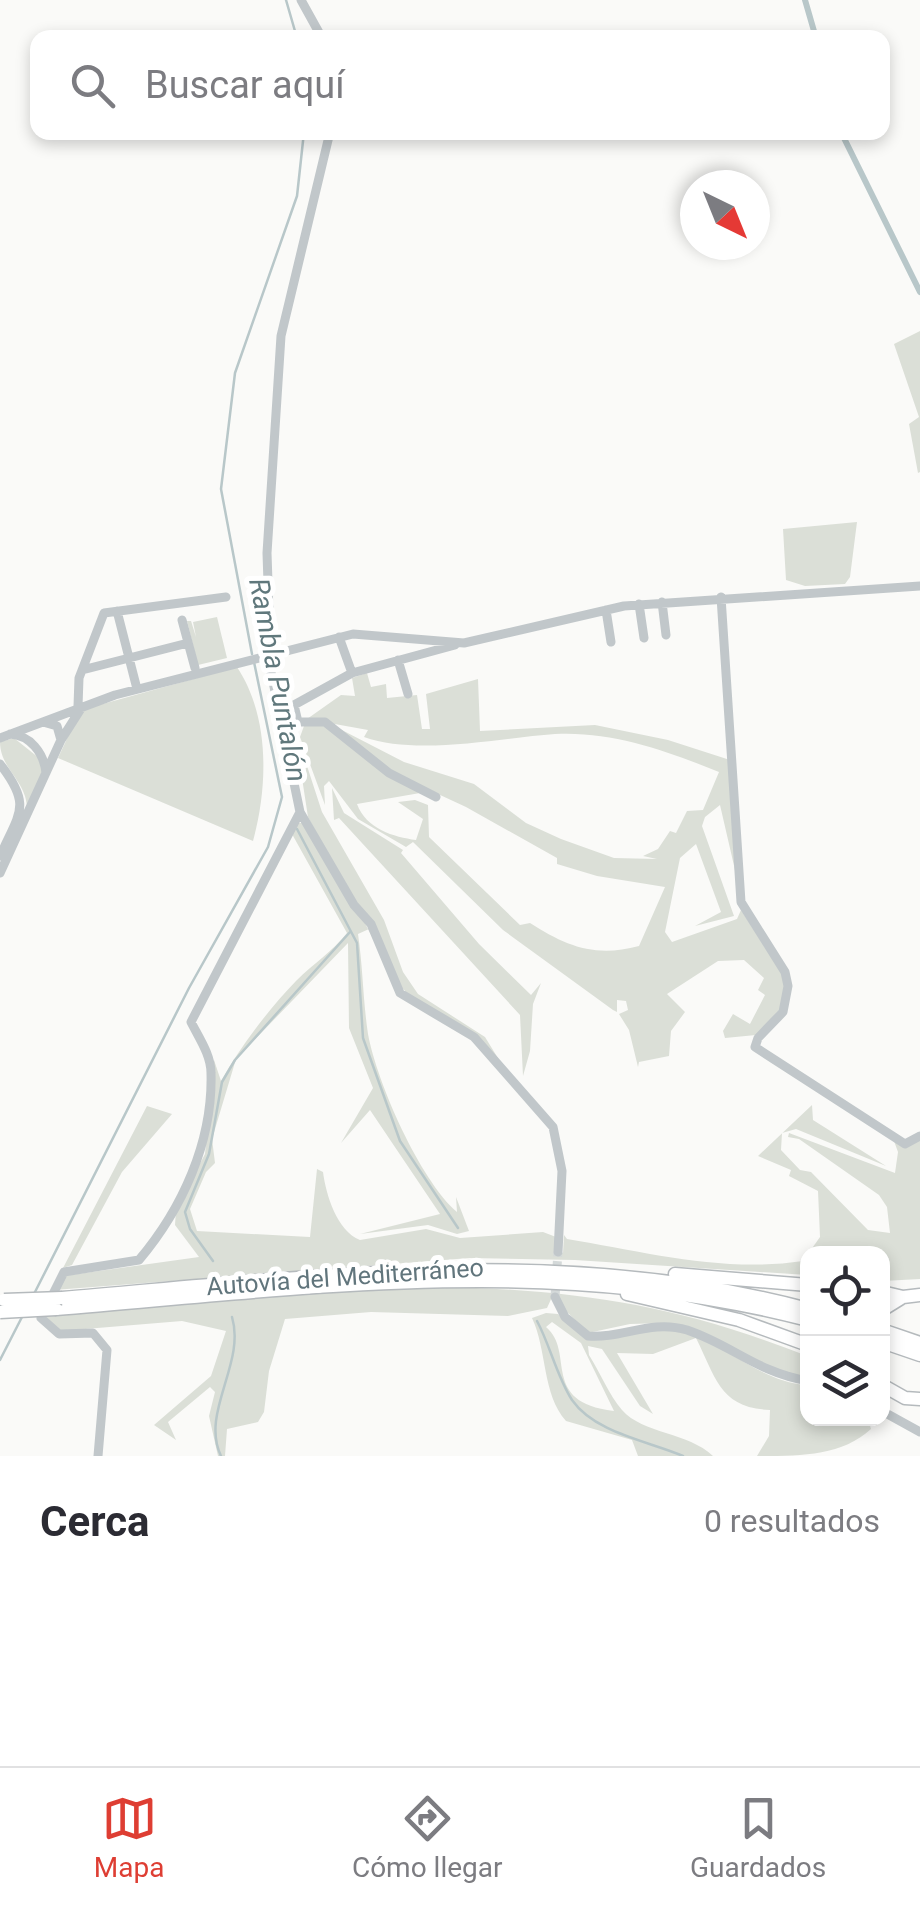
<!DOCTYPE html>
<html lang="es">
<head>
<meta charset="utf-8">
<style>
	body { margin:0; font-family:Roboto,sans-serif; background:#f7f7f7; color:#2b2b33 }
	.controls { position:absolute; right:30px; bottom:30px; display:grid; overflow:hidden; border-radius:20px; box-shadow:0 5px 15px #0003 }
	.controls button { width:90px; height:90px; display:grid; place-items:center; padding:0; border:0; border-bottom:2px solid #e1e1e2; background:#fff; color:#2b2b33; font:50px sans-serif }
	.compass { position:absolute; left:680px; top:170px; width:90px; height:90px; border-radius:50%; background:#fff; box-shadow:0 5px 15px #0003; rotate:137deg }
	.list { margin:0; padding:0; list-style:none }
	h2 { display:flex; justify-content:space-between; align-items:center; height:130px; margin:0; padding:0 40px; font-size:42px }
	h2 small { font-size:32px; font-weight:400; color:#7c7c81 }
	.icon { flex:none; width:55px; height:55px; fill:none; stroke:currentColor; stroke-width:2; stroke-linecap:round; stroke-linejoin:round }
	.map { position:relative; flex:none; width:920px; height:1456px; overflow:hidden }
	.search { position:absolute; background:#fff; box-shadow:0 5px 15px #0003; left:30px; right:30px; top:30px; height:110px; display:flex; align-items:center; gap:25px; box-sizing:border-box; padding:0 35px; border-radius:20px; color:#7c7c81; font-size:38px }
	.sheet { height:310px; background:#fff }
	nav { display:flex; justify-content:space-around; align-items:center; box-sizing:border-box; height:140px; border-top:2px solid #e1e1e2; background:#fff; font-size:28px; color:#7c7c81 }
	nav a { display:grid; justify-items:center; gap:5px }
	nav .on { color:#de3e33 }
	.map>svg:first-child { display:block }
	.green { fill:#dbdfd7; fill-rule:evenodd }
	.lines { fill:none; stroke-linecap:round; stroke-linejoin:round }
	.stream { stroke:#b8c7c9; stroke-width:2.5 }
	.canal { stroke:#b8c7c9; stroke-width:6 }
	.minor-tunnel { stroke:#d4d9d9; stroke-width:9; stroke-dasharray:9 4.5; stroke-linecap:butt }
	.highway-casing { stroke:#b5babd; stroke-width:15 }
	.minor { stroke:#c1c7ca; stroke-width:9 }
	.highway { stroke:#fff; stroke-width:12 }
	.highway-bridge-casing { stroke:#b5babd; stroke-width:15; stroke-linecap:butt }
	.highway-bridge { stroke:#fff; stroke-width:12 }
	.labels { text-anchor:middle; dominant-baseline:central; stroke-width:10; stroke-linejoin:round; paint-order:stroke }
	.street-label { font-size:25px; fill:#61757c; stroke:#fff }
	.water-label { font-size:28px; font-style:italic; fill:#60787c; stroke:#fff }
</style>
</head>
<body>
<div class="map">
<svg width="920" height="1456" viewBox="0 0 920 1456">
	<rect width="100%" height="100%" fill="#fafaf8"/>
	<!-- green -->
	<path class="green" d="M 920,331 L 920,472 L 918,473 L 909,424 L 919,417 L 894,344 Z
		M 857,522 L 850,577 L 845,584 L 805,586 L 786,580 L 783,529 Z
		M 217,617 L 227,658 L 198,665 L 187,621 L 191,621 L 196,637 L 193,622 Z
		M 237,667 C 270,717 268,786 253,841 L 58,758 L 78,715 L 88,708 Z
		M 367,673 L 371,687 L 386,684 L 387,698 L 417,695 L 422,729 L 430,729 L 426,694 L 478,679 L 480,731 L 595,725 L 668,740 L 730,760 L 738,883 L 720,805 L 705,817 L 702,826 L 734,916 L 695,926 L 721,912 L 696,844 L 680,858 L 665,932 L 672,942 L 737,919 L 741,910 L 784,977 L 784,1005 L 756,1035 L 725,1038 L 723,1031 L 733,1014 L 750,1024 L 765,995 L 758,990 L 764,978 L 744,960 L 718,961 L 667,994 L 685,1012 L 671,1031 L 669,1056 L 639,1062 L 638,1067 L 629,1030 L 619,1014 L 628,1010 L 626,1001 L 617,1000 L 617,1012 L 613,1010 L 503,930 L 413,842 L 406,847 L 358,819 L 329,781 L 324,786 L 325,805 L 300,737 L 304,726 L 324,725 L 420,793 L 357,804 C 366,829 394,837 416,840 L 423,819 L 398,802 L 415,800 L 428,805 L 429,837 L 520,925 L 530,923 C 566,946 595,958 639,946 L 665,887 L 597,876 L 557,864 L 557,858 L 466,807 L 397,775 L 336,727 L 404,762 L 474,784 L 526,823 L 561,839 L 614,858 L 657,859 L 643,856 L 658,849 L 670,831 L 676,833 L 687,811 L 703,810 L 719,772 C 667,751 613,731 555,734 C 499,738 417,756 364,737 L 368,730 L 307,719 L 341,695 L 355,696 L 352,678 Z
		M 294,726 L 322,812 L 384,920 L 403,972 L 418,994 L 485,1037 L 504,1068 L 479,1037 L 419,1005 L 397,983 L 308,817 Z
		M 14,738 L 39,758 L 44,775 L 27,806 C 25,780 0,768 0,742 Z
		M 332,788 L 344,813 L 403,850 L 401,853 L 479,944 L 531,995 L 541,983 L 533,1004 L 530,1051 L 523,1076 L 520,1015 L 339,818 L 334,820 Z
		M 298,823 L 302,823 L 369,929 L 358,934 C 363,968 363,1001 368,1034 C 377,1083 420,1180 457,1212 L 456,1197 L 469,1231 L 457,1234 L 428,1225 L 360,1234 L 440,1214 L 370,1110 L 341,1143 L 373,1088 L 349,1028 L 348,943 L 236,1059 L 212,1139 L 215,1163 L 206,1172 L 190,1209 L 197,1231 L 310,1237 L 317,1169 L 323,1172 C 326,1195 337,1231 360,1240 L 426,1229 L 460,1238 L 543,1232 L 556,1237 L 556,1253 L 563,1253 L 564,1235 L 567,1239 C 646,1252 723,1273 803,1261 L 820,1237 L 818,1191 L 789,1176 L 791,1170 L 758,1156 L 812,1105 L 813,1120 L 886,1166 L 796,1129 L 782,1133 L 781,1150 L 800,1170 L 811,1172 L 868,1230 L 890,1233 L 887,1207 L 879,1195 L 799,1139 L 788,1137 L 789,1133 L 895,1173 L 898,1152 L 894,1141 L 903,1147 L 920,1140 L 920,1279 L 883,1281 L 882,1254 L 808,1254 L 807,1275 L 575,1260 L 470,1258 L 54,1290 L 63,1276 L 199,1257 L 175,1225 L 176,1210 L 205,1154 L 214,1060 L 221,1081 C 241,1046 268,1010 296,981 C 314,963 332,952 347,933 L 292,834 Z
		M 147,1106 L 172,1114 L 122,1172 L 72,1265 L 63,1268 Z
		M 416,1286 C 565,1289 668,1301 807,1356 L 807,1379 L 787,1375 L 666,1323 L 630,1324 L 588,1333 L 552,1297 L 547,1308 L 508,1316 L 371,1312 L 285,1319 L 269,1371 L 264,1412 L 258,1422 L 227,1429 L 225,1456 L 218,1456 L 209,1416 L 215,1392 L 210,1387 L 168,1422 L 176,1440 L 154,1425 L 211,1376 L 226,1331 L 182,1321 L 61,1331 L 43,1315 Z
		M 546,1313 L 558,1314 L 583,1336 C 616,1333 653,1324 685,1333 C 729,1345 760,1382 807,1385 L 808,1418 L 868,1419 L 871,1429 C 842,1456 800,1456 757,1456 L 769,1436 L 770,1410 C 720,1408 716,1378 696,1338 L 653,1354 L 617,1353 L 653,1414 L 640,1406 L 602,1349 L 588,1346 L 589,1355 C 600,1372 609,1395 622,1410 C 643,1434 688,1432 713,1456 L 638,1456 L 632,1440 L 566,1421 C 542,1394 547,1349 532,1318 ZM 552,1322 L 581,1343 L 614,1411 C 539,1402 576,1352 546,1327 Z"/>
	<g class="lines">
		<!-- stream -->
		<path class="stream" d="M 286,0 L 297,38
			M 252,654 L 221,489 L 235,373 L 297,196 L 304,132
			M 297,829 L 357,943 L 363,1038 L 400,1141 L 458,1228
			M 213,1261 L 190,1229 L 185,1212 L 209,1154 L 222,1082 L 235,1060 L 350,932
			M 35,1292 L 189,988 L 268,847 L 282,797 L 254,662
			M 537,1321 C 550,1345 557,1377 572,1400 C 595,1433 648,1441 683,1456
			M 0,1360 L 22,1317
			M 221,1456 C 200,1413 246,1363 232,1317"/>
		<!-- canal -->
		<path class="canal" d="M 805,0 L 816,38
			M 841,132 L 920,292"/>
		<!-- minor-tunnel -->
		<path class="minor-tunnel" d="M 555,1297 L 558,1252"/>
		<defs>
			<path id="highway" d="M 675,1274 L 808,1285
				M 882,1292 L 903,1297
				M 627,1294 L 739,1320 L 808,1345
				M 62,1298 C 312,1277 561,1243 808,1309
				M 56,1309 C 313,1288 552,1253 808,1320
				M 882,1310 L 903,1297 L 920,1295
				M 882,1330 L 920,1343
				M 882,1342 L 920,1355
				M 882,1385 L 905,1398 L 920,1399"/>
		</defs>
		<!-- highway casing -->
		<use href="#highway" class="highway-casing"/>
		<!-- minor -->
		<path class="minor" d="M 301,0 L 322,38
			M 330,132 L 281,336 L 267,553 L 271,672 L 300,812 L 354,905 L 371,924 L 400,993 L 474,1037 L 553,1127 L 562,1171 L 558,1252
			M 721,597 L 741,902 L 785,972 L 788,986 L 783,1012 L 758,1038 L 755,1047 L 905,1144 L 920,1136
			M 662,602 L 666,635
			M 639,604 L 644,638
			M 606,610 L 611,642
			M 117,611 L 137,689
			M 182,620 L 195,668
			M 339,637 L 352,673
			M 398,660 L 408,694
			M 86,669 L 188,643
			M 78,706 L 79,678 L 104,613 L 226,597
			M 43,722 L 57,726 L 61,740
			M 296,722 L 325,722 L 389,773 L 436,797
			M 298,722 L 294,705 L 352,673 L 455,645
			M 10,734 C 30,735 44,753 46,773
			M 0,738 L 115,695 L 353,634 L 464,643 L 624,606 L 920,586
			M 0,764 C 32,805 20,812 0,856
			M 0,873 L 61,740 L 82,707
			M 555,1297 L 565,1317 L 588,1336 C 621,1339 651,1319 687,1330 C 732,1345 756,1372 808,1381
			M 882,1411 L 920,1432
			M 98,1456 L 107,1350 L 93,1333 L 59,1334 L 41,1318 L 64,1272 L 139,1260 C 182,1209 213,1142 211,1073 C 211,1055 199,1038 191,1022 L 300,812"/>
		<!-- highway -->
		<use href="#highway" class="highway"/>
		<defs>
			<path id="highway-bridge" d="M 4,1300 L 62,1298
				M 0,1312 L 56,1309"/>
		</defs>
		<!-- highway-bridge casing -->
		<use href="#highway-bridge" class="highway-bridge-casing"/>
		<!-- highway-bridge -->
		<use href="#highway-bridge" class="highway-bridge"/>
	</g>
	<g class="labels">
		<!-- street labels -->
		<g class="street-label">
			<text transform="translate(345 1277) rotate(-4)">Autovía del Mediterráneo</text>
		</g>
		<!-- water labels -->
		<g class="water-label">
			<text transform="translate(278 680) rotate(79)">Rambla Puntalón</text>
		</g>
	</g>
</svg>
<div class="controls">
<button><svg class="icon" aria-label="locate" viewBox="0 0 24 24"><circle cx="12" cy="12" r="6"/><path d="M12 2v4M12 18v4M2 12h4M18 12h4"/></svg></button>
<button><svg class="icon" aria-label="layers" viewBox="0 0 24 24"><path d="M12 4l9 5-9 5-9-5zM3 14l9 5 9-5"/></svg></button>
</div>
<svg class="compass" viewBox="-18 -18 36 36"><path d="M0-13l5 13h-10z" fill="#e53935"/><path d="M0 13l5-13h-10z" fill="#7c7c81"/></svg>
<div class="search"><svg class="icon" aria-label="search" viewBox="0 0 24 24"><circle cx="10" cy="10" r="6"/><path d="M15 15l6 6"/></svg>Buscar aquí</div>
</div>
<section class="sheet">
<h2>Cerca<small>0 resultados</small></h2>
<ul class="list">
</ul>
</section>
<nav>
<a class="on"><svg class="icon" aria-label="map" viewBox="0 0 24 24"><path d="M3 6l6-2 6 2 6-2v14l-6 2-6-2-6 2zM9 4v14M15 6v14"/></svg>Mapa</a>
<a><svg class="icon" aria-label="directions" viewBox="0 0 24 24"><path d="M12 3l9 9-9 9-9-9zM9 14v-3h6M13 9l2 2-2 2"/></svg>Cómo llegar</a>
<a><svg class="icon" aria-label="saved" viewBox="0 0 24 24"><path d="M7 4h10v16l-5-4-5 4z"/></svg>Guardados</a>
</nav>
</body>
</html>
